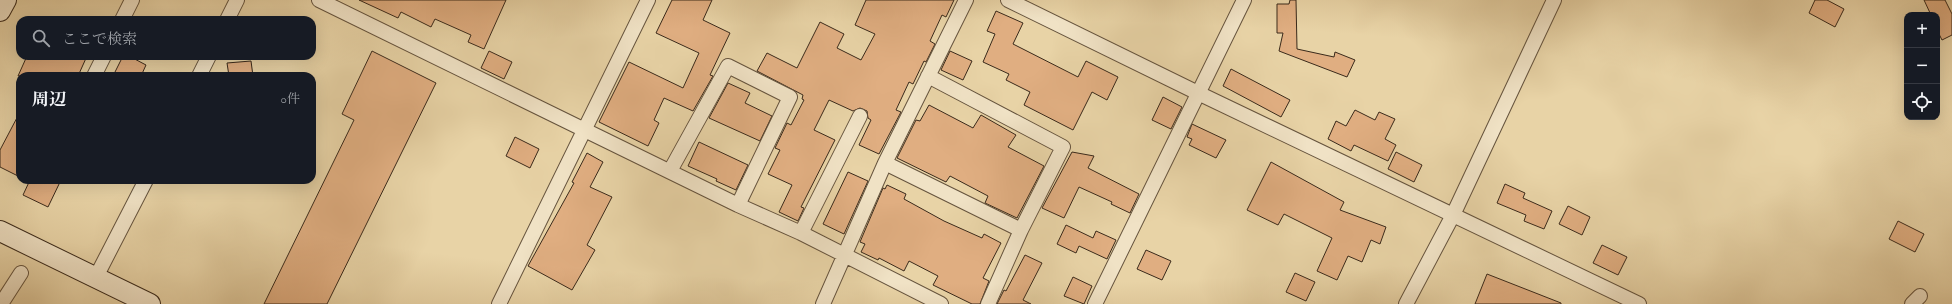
<!DOCTYPE html>
<html lang="ja">
<head>
<meta charset="utf-8">
<style>
	body { margin:0; font-family:"IM FELL English","Noto Serif JP",serif; background:#20242c; color:#f1f3f6 }
	.controls { position:absolute; right:12px; top:12px; display:grid; overflow:hidden; border-radius:8px; box-shadow:0 4px 16px #0002 }
	.controls button { width:36px; height:36px; display:grid; place-items:center; padding:0; border:0; border-bottom:1px solid #363941; background:#171b24; color:#f1f3f6; font:20px sans-serif }
	.list { margin:0; padding:0; list-style:none }
	h2 { display:flex; justify-content:space-between; align-items:center; height:52px; margin:0; padding:0 16px; font-size:17px }
	h2 small { font-size:13px; font-weight:400; color:#9ea1a6 }
	.icon { flex:none; width:22px; height:22px; fill:none; stroke:currentColor; stroke-width:2; stroke-linecap:round; stroke-linejoin:round }
	.map { position:relative; flex:none; width:1952px; height:304px; overflow:hidden }
	.search { position:absolute; background:#171b24; box-shadow:0 4px 16px #0002; left:16px; top:16px; width:300px; height:44px; display:flex; align-items:center; gap:10px; box-sizing:border-box; padding:0 14px; border-radius:12px; color:#9ea1a6; font-size:15px }
	.panel { position:absolute; background:#171b24; box-shadow:0 4px 16px #0002; left:16px; top:72px; width:300px; height:112px; border-radius:12px }
	.map>svg:first-child { display:block }
	.building { fill:#e0ae81; stroke:#3a2a1b }
	.lines { fill:none; stroke-linecap:round; stroke-linejoin:round }
	.street-casing { stroke:#66543e; stroke-width:16 }
	.secondary-casing { stroke:#3a2a1b; stroke-width:22 }
	.street { stroke:#f0e2c5; stroke-width:14 }
	.secondary { stroke:#f0e2c5; stroke-width:20 }
</style>
</head>
<body>
<div class="map">
<svg width="1952" height="304" viewBox="0 0 1952 304">
	<rect width="100%" height="100%" fill="#e8d3a6"/>
	<filter id="stains"><feTurbulence type="fractalNoise" baseFrequency=".005" numOctaves="4"/><feColorMatrix values="0 0 0 0 .2 0 0 0 0 .09 0 0 0 0 .02 0 0 0 .5 -.17"/></filter>
	<radialGradient id="worn" r=".72"><stop offset=".6" stop-color="#630" stop-opacity="0"/><stop offset="1" stop-color="#630" stop-opacity=".3"/></radialGradient>
	<!-- building -->
	<path class="building" d="M 359,0 L 506,0 L 484,49 L 468,42 L 471,35 L 435,19 L 431,27 L 401,12 L 398,18 Z
		M 672,0 L 712,0 L 703,20 L 730,33 L 710,75 L 713,76 L 693,111 L 664,98 L 654,120 L 659,123 L 648,146 L 599,122 L 629,62 L 683,88 L 699,53 L 656,33 Z
		M 866,0 L 954,0 L 946,17 L 942,15 L 930,41 L 935,44 L 926,62 L 924,61 L 913,84 L 909,82 L 896,110 L 901,112 L 879,154 L 859,145 L 871,120 L 868,118 L 867,111 L 860,108 L 853,111 L 829,100 L 814,130 L 835,140 L 801,207 L 804,208 L 798,221 L 779,212 L 792,185 L 768,174 L 780,150 L 775,148 L 787,123 L 791,125 L 804,100 L 802,99 L 803,95 L 757,71 L 767,53 L 797,68 L 820,22 L 844,34 L 837,48 L 861,60 L 875,34 L 855,25 Z
		M 1290,0 L 1296,0 L 1297,49 L 1334,57 L 1335,52 L 1355,60 L 1347,77 L 1279,51 L 1283,33 L 1277,33 L 1277,4 L 1289,4 Z
		M 1815,0 L 1827,0 L 1844,9 L 1835,27 L 1809,13 Z
		M 1924,0 L 1945,0 L 1952,14 L 1952,35 L 1942,40 L 1937,30 L 1937,15 L 1931,15 Z
		M 996,11 L 1023,23 L 1013,44 L 1078,77 L 1086,61 L 1118,77 L 1107,100 L 1092,92 L 1073,130 L 1024,105 L 1030,92 L 1006,80 L 1009,74 L 983,62 L 995,34 L 987,31 Z
		M 372,51 L 436,83 L 327,304 L 264,304 L 354,120 L 342,114 Z
		M 489,51 L 512,62 L 504,79 L 481,68 Z
		M 950,51 L 972,61 L 963,80 L 941,70 Z
		M 27,56 L 87,56 L 78,76 L 18,76 Z
		M 123,56 L 129,56 L 146,65 L 141,76 L 113,76 Z
		M 251,61 L 253,76 L 229,76 L 227,63 Z
		M 1231,69 L 1290,100 L 1281,117 L 1223,86 Z
		M 728,83 L 750,93 L 745,103 L 772,116 L 760,141 L 709,118 Z
		M 1163,97 L 1182,107 L 1171,129 L 1152,120 Z
		M 929,105 L 973,128 L 981,115 L 1016,135 L 1008,147 L 1044,166 L 1017,218 L 985,203 L 988,196 L 950,176 L 946,182 L 897,158 L 916,120 L 920,121 Z
		M 1355,110 L 1375,120 L 1379,112 L 1395,119 L 1385,139 L 1396,145 L 1388,161 L 1354,145 L 1351,151 L 1328,139 L 1336,121 L 1346,126 Z
		M 20,112 L 20,177 L 0,167 L 0,150 Z
		M 1192,124 L 1226,140 L 1216,158 L 1189,145 L 1192,139 L 1187,137 Z
		M 515,137 L 539,149 L 530,168 L 506,156 Z
		M 699,142 L 748,165 L 736,190 L 716,181 L 717,179 L 688,166 Z
		M 1072,152 L 1094,156 L 1088,168 L 1139,194 L 1130,213 L 1111,204 L 1112,202 L 1079,187 L 1064,218 L 1042,208 Z
		M 1396,152 L 1422,165 L 1414,182 L 1388,169 Z
		M 587,153 L 603,162 L 590,187 L 612,197 L 587,245 L 595,250 L 572,290 L 528,266 L 574,183 L 572,182 Z
		M 1271,162 L 1344,202 L 1340,210 L 1386,227 L 1380,244 L 1371,240 L 1362,262 L 1348,256 L 1337,280 L 1317,271 L 1332,238 L 1284,214 L 1278,225 L 1247,210 Z
		M 848,172 L 868,181 L 844,234 L 823,224 Z
		M 30,180 L 61,180 L 48,207 L 23,195 Z
		M 1505,184 L 1525,193 L 1523,198 L 1552,211 L 1544,229 L 1524,221 L 1526,215 L 1497,203 Z
		M 887,185 L 906,194 L 904,199 L 944,221 L 982,238 L 984,234 L 1001,243 L 983,278 L 989,281 L 980,304 L 972,304 L 933,285 L 938,276 L 909,261 L 904,271 L 879,258 L 878,260 L 861,252 L 865,244 L 860,242 L 883,188 L 885,189 Z
		M 1568,206 L 1590,217 L 1582,235 L 1559,224 Z
		M 1898,221 L 1924,234 L 1915,252 L 1889,239 Z
		M 1066,225 L 1093,238 L 1096,231 L 1116,240 L 1107,259 L 1079,246 L 1076,253 L 1057,244 Z
		M 1602,245 L 1627,257 L 1618,275 L 1593,263 Z
		M 1146,250 L 1171,261 L 1162,280 L 1137,269 Z
		M 1025,255 L 1042,263 L 1023,300 L 1031,304 L 997,304 L 1004,290 L 1006,291 Z
		M 1295,273 L 1315,282 L 1306,301 L 1286,292 Z
		M 1487,274 L 1561,303 L 1561,304 L 1475,304 Z
		M 1073,277 L 1092,286 L 1084,304 L 1064,296 Z"/>
	<g class="lines">
		<defs>
			<path id="street" d="M 319,0 L 738,205 L 801,233 L 941,304
				M 1008,0 L 1198,93 L 1639,304
				M 122,20 L 132,0
				M 227,20 L 237,0
				M 94,76 L 104,56
				M 199,76 L 209,56
				M 928,76 L 1063,147 L 1021,230
				M 885,163 L 1021,230 L 988,304
				M 670,171 L 728,66 L 790,97 L 738,205
				M 801,233 L 860,116
				M 95,279 L 146,180
				M 1,304 L 21,273
				M 499,304 L 648,0
				M 823,304 L 885,163 L 966,0
				M 1095,304 L 1244,0
				M 1406,304 L 1453,215 L 1554,0
				M 1912,304 L 1920,296"/>
			<path id="secondary" d="M 0,11 L 6,0
				M 0,231 L 150,304"/>
		</defs>
		<!-- street casing -->
		<use href="#street" class="street-casing"/>
		<!-- secondary casing -->
		<use href="#secondary" class="secondary-casing"/>
		<!-- street -->
		<use href="#street" class="street"/>
		<!-- secondary -->
		<use href="#secondary" class="secondary"/>
	</g>
	<rect width="100%" height="100%" filter="url(#stains)"/>
	<rect width="100%" height="100%" fill="url(#worn)"/>
</svg>
<div class="controls">
<button>+</button>
<button>−</button>
<button><svg class="icon" aria-label="locate" viewBox="0 0 24 24"><circle cx="12" cy="12" r="6"/><path d="M12 2v4M12 18v4M2 12h4M18 12h4"/></svg></button>
</div>
<div class="search"><svg class="icon" aria-label="search" viewBox="0 0 24 24"><circle cx="10" cy="10" r="6"/><path d="M15 15l6 6"/></svg>ここで検索</div>
<section class="panel">
<h2>周辺<small>0件</small></h2>
<ul class="list">
</ul>
</section>
</div>
</body>
</html>
